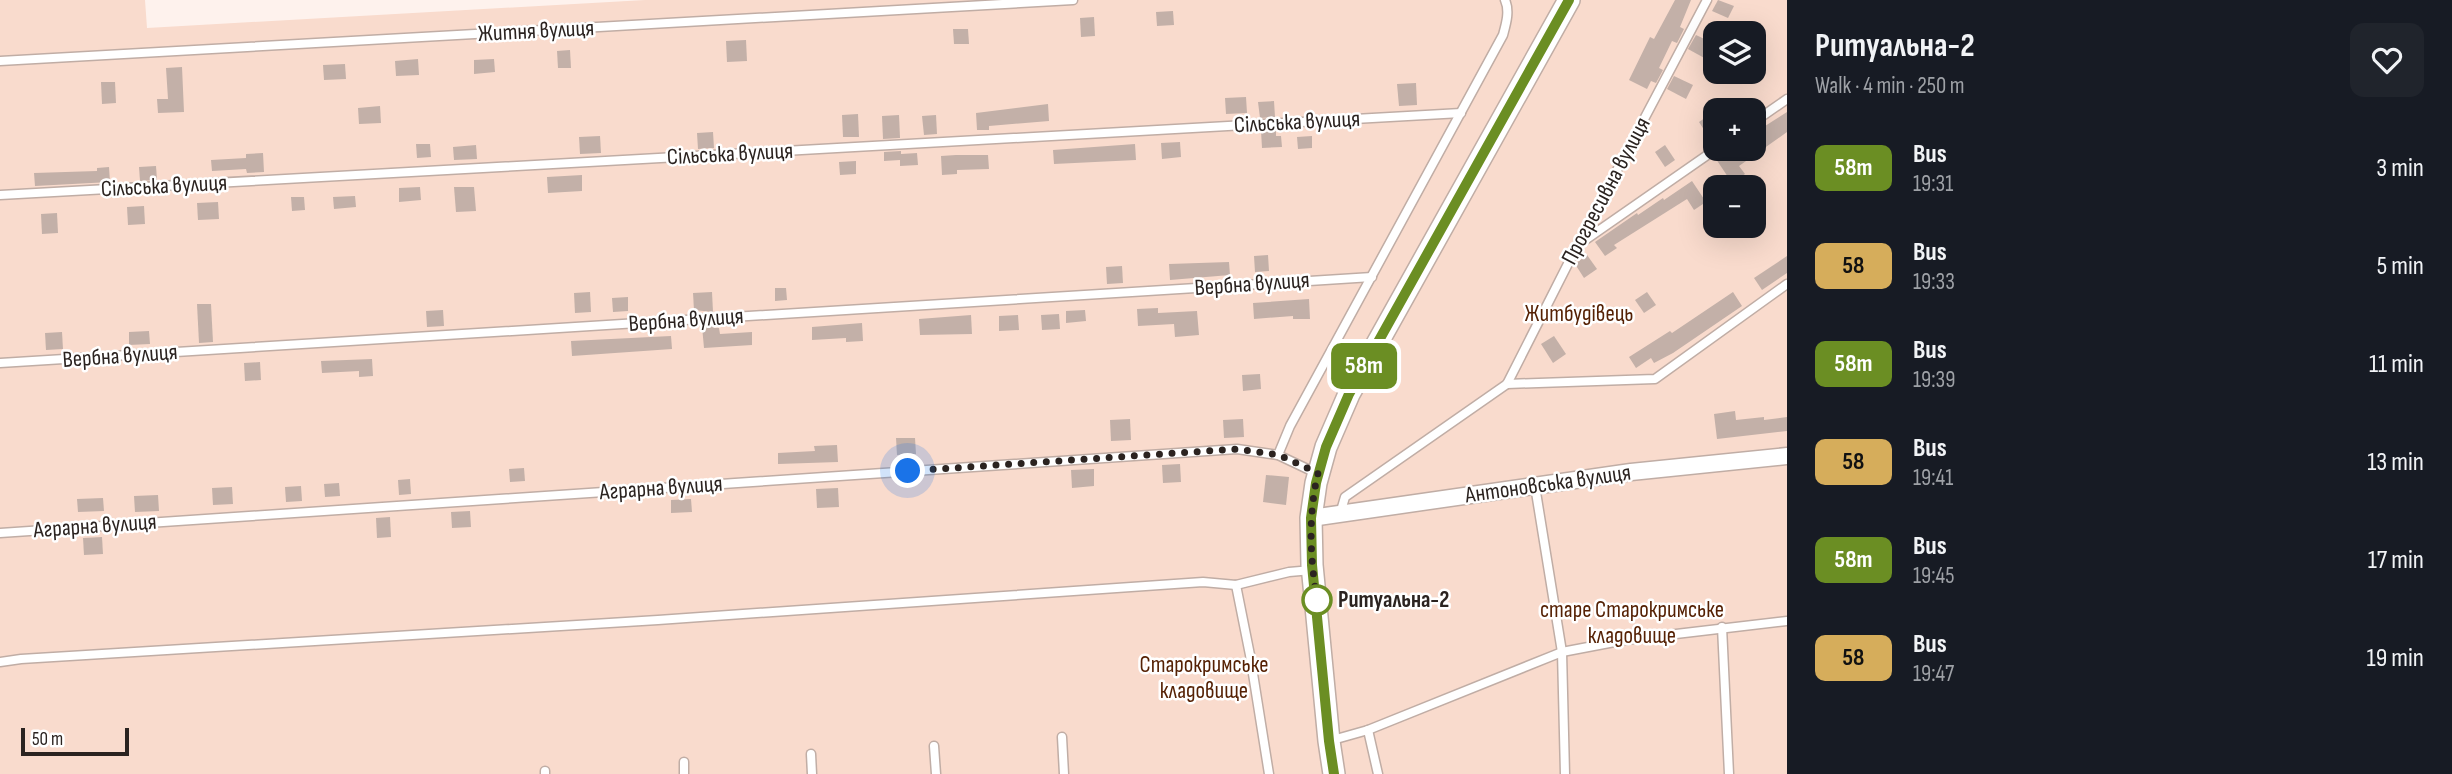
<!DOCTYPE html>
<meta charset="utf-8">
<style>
body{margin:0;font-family:"Sofia Sans Condensed",sans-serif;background:#20242c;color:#f1f3f6;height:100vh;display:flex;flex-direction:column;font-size:26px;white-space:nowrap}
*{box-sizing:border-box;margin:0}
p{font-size:23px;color:#9ea1a6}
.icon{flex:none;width:38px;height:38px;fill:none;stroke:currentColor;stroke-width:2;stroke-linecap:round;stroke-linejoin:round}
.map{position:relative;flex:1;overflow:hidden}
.sheet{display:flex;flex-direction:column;background:#171b24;width:665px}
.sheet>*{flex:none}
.badge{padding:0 14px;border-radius:10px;font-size:24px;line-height:46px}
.buttons{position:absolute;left:1703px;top:21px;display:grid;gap:14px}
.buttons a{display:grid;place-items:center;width:63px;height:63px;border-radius:14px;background:#171b24;box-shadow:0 7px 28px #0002;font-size:35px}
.scale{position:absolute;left:21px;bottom:18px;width:108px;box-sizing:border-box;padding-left:7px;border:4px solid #2b2320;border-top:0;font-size:19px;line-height:24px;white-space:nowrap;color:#2b2320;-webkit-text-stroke:5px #fff;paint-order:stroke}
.you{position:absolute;width:35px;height:35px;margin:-18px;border:5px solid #fff;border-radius:50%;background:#1a73e8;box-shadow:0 0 0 10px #1a73e833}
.map>.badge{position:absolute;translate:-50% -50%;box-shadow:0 0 0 4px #fff}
.round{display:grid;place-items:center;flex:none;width:74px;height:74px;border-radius:14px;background:#20242c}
.headline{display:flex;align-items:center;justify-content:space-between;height:119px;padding:0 28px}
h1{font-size:33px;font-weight:700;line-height:52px}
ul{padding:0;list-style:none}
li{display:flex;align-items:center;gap:21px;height:98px;padding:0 28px}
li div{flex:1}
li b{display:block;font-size:26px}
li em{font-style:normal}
li .badge{min-width:77px;font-weight:700;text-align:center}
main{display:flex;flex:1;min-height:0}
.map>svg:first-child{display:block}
.green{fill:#f9dbcd;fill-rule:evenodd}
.building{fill:#c3b0a8}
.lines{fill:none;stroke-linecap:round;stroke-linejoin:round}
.service-casing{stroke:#c0ada5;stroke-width:11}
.minor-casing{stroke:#c0ada5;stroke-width:19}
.tertiary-casing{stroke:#c0ada5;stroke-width:24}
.service{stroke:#fff;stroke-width:8}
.minor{stroke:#fff;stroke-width:16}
.tertiary{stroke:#fff;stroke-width:21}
.line-casing{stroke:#fff;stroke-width:16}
.line{stroke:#6b8e23;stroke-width:10}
.walk{stroke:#2b2320;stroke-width:7;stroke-dasharray:0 12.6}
.stop-dot{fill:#fff;stroke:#6b8e23;stroke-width:3.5}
.labels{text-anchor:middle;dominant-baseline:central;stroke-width:5;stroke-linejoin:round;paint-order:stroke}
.street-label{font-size:23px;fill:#2b2320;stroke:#fff}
.park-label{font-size:23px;fill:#552104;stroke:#fff}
.stop-label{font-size:23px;font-weight:bold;fill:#2b2320;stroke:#fff;text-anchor:start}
</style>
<main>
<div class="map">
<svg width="1787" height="774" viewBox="0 0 1787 774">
<rect width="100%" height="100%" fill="#fef2ed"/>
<path class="green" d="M0,0h145l2,28 498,-28h1142v774h-1787zM1715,33h39v39h-39zM1715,110h39v39h-39zM1715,187h39v39h-39z"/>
<g class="building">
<path d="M1675,0h16l-11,27 4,2 -7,14 -5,-2 -13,27 4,2 -7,13 -5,-2 -4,8 -18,-9 21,-43 4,2z"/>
<path d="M1718,0l16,6 -6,12 -16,-7z"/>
<path d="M1173,11l1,14 -17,1 -1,-14z"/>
<path d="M1094,17l1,19 -14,1 -1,-19z"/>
<path d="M953,29h15l1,15h-15z"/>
<path d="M1696,35l19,9 -7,16 -20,-11z"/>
<path d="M746,40l1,21 -20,1 -1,-21z"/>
<path d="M570,50l1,18h-13l-1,-17z"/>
<path d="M418,59l1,16 -23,1 -1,-15z"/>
<path d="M494,59l1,13 -21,2v-14z"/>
<path d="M345,64l1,15 -22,1 -1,-15z"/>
<path d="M182,67l2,45 -26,1 -1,-14h11l-2,-31z"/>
<path d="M1674,76l19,9 -7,14 -19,-10z"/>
<path d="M101,82h14l1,21 -14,1z"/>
<path d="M1416,83l1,22 -18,1 -2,-22z"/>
<path d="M1246,97l1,16 -21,1 -1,-16z"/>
<path d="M1274,101l1,16 -15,1 -2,-16z"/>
<path d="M1048,104l1,17 -60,5v4h-12l-1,-17z"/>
<path d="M380,106l1,17 -22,1 -1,-16z"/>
<path d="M1715,111v20l-7,5 -9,-14z"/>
<path d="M1787,112v20l-48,34 6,8 -13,9 -16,-24 15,-10h23v-16z"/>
<path d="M858,114l1,23h-16l-1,-22z"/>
<path d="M899,115l1,23 -17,1 -1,-23z"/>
<path d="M936,115l1,19 -13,1 -2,-19z"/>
<path d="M1276,130v6h5l1,11 -20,1 -1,-17z"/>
<path d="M713,132l1,16 -16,1 -1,-16z"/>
<path d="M600,136l1,17 -21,1 -1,-17z"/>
<path d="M1312,136v12l-14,1 -1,-12z"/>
<path d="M1180,142l1,15 -19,2 -1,-16z"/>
<path d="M416,144h14l1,13 -14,1z"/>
<path d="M1135,144l1,16 -82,4 -1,-14z"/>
<path d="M476,145l1,14 -23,1 -1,-13z"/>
<path d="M1665,145l10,15 -10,7 -10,-15z"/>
<path d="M901,151v3l16,-1 1,12 -18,1v-6l-16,1v-9z"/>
<path d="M263,153l1,19 -17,1 -1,-4 -34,2 -1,-11 35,-2v-4z"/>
<path d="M956,155h32l1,14 -32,1v4l-15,1 -1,-19z"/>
<path d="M856,161v13l-16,1 -1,-13z"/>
<path d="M156,166l1,14 -17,1 -1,-14z"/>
<path d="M109,167l1,15 -75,4 -1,-13 63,-2v-3z"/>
<path d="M582,175v16l-34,2 -1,-16z"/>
<path d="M1692,181l14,21 -12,8 -7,-11 -73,46 3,3 -12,8 -10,-14 42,-29 1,2 25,-17 1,2z"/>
<path d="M420,187l1,13 -22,2v-14z"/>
<path d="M454,187h20l2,24 -20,1z"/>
<path d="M355,196l1,11 -22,2 -1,-12z"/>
<path d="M291,197h13l1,13 -13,1z"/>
<path d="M218,202l1,17 -21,1 -1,-17z"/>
<path d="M144,206l1,18 -17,1 -1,-18z"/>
<path d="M57,213l1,20 -16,1 -1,-20z"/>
<path d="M1268,255l1,16 -14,1 -1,-16z"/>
<path d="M1587,255l10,14 -13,9 -9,-14z"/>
<path d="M1787,256v17l-25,17 -8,-12z"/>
<path d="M1229,262l1,13 -60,5 -1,-16z"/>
<path d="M1122,266l1,17 -16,1 -1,-17z"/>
<path d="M775,288h11l1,12 -12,1z"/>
<path d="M590,292l1,20 -16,1 -1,-20z"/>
<path d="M712,292l1,20 -19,-2 -1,-17z"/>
<path d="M1647,292l9,13 -12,8 -9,-13z"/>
<path d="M1733,292l9,14 -69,47 -19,10 -3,-5 -15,10 -7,-11 41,-26 2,2z"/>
<path d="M628,297v14l-15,1 -1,-14z"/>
<path d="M1309,299l1,20h-17v-3l-39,3 -1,-16z"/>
<path d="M197,304h14l2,38 -14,1z"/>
<path d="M1158,308v5l39,-2 2,24 -24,2 -1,-13 -36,2 -1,-17z"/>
<path d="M443,310l1,16 -17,1 -1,-16z"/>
<path d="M1085,310l1,11 -20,2v-12z"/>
<path d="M1059,314l1,15 -18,1 -1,-15z"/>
<path d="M971,315l1,19 -52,1 -1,-16z"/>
<path d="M1018,315l1,15 -20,1v-15z"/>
<path d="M862,323l1,18 -17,1v-4l-34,2v-13z"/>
<path d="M713,325l1,3h5l1,6 32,-2v13l-48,3 -2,-22z"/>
<path d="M149,331l1,13 -21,1v-13z"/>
<path d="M62,332l1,17 -17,1 -1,-17z"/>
<path d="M671,336l1,13 -100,7 -1,-15z"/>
<path d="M1554,336l12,18 -13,9 -12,-19z"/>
<path d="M372,359l1,17 -14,1v-6l-37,2 -1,-12z"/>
<path d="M260,362l1,18 -16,1 -1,-18z"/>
<path d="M1260,374l1,15 -18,2 -1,-16z"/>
<path d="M1735,411l1,9 28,-3v3l23,-3v14l-70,8 -3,-25z"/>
<path d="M1130,419l1,21 -20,1 -1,-21z"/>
<path d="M1243,419l1,18 -20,1 -1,-18z"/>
<path d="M896,438h19l1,16 -19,1z"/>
<path d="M837,445l1,17 -60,2v-11l37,-2 -1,-5z"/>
<path d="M1180,464l1,18 -18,1 -1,-18z"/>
<path d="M524,468l1,13 -15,1 -1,-13z"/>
<path d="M1094,469v17l-22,2 -1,-18z"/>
<path d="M1266,475l23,2 -3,28 -23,-3z"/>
<path d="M410,479l1,15 -12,1 -1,-15z"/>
<path d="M339,483l1,13 -15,1 -1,-13z"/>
<path d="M301,486l1,15 -16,1 -1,-15z"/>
<path d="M232,487l1,17 -20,1 -1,-17z"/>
<path d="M838,488l1,19 -22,1 -1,-19z"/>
<path d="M158,495l1,16 -24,1 -1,-16z"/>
<path d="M103,498l1,13 -26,1 -1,-13z"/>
<path d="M691,499l1,13 -21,1v-13z"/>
<path d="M470,511l1,16 -19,1 -1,-16z"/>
<path d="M390,517l1,20 -14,1 -1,-20z"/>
<path d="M102,537l1,17 -19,1 -1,-17z"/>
</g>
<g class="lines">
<g class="service-casing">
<g id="service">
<path d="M0,61l1073,-61"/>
<path d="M1754,122l33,-23"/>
<path d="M0,195l1461,-82"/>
<path d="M1578,245l138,-96"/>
<path d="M0,363l1372,-86"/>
<path d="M1507,384l148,-5 132,-95"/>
<path d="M1278,455l12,-29 213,-391c3,-11 7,-24 2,-35"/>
<path d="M1535,486l27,166 3,122"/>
<path d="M1340,514l5,-17 162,-113 70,-138 130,-246"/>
<path d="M0,533l1237,-84 41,6 38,18"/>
<path d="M1236,585l14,70 19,119"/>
<path d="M1722,627l7,147"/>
<path d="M0,662l21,-3 637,-39 545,-38 33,3 53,-13 23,-2"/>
<path d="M1368,730l10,44"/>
<path d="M1062,737l2,37"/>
<path d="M1329,741l39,-11 194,-78 63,-12 162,-19"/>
<path d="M934,746l2,28"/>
<path d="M811,754l1,20"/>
<path d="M684,762v12"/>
<path d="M545,771v3"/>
</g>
</g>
<g class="minor-casing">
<path id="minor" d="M1311,518l320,-46 156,-16"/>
</g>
<g class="tertiary-casing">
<path id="tertiary" d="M1334,774l-5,-33 -17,-176 -1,-47 5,-35 10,-36 23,-53 220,-394"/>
</g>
<use href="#service" class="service"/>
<use href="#minor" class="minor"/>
<use href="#tertiary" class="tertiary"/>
</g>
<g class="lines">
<g class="line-casing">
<path id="line" d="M1334,774l-5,-33 -17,-176 -1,-47 5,-35 10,-36 23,-53 220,-394"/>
</g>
<use href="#line" class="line"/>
<path class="walk" d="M908,471l329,-22 42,6 39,18c-10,43 -8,84 -1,127"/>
</g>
<circle class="stop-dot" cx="1317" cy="600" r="14"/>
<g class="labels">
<g class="street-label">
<text transform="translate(536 31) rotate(-3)">Житня вулиця</text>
<text transform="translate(1297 122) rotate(-3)">Сільська вулиця</text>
<text transform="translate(730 154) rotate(-3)">Сільська вулиця</text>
<text transform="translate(164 186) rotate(-3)">Сільська вулиця</text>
<text transform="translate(1606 191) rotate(-62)">Прогресивна вулиця</text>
<text transform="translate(1252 284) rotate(-4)">Вербна вулиця</text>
<text transform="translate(686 320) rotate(-4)">Вербна вулиця</text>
<text transform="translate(120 356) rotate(-4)">Вербна вулиця</text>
<text transform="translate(1548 484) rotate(-8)">Антоновська вулиця</text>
<text transform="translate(661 488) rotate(-4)">Аграрна вулиця</text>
<text transform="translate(95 526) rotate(-4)">Аграрна вулиця</text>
</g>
<g class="park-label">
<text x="1579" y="314">Житбудівець</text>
<text x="1632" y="610">старе Старокримське<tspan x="1632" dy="26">кладовище</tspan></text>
<text x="1204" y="665">Старокримське<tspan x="1204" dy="26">кладовище</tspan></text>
</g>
<g class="stop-label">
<text x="1338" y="600">Ритуальна-2</text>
</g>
</g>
</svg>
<div class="buttons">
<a><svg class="icon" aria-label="layers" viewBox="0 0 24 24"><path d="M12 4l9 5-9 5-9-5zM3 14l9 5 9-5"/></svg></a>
<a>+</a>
<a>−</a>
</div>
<div class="scale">50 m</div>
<div class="you" style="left:908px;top:471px"></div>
<b class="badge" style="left:1364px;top:366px;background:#6b8e23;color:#fff">58т</b>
</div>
<section class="sheet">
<div class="headline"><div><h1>Ритуальна-2</h1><p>Walk · 4 min · 250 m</p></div><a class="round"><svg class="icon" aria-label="heart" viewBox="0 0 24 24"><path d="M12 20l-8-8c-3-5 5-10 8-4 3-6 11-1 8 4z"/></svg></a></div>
<ul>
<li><span class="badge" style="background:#6b8e23;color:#fff">58т</span><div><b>Bus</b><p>19:31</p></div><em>3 min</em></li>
<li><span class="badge" style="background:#d6ad5b;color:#111">58</span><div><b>Bus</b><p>19:33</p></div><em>5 min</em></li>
<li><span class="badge" style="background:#6b8e23;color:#fff">58т</span><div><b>Bus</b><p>19:39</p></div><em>11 min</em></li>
<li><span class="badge" style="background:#d6ad5b;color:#111">58</span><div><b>Bus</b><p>19:41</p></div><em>13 min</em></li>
<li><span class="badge" style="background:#6b8e23;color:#fff">58т</span><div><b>Bus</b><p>19:45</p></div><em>17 min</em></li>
<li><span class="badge" style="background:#d6ad5b;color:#111">58</span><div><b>Bus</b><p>19:47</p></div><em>19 min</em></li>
</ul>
</section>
</main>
